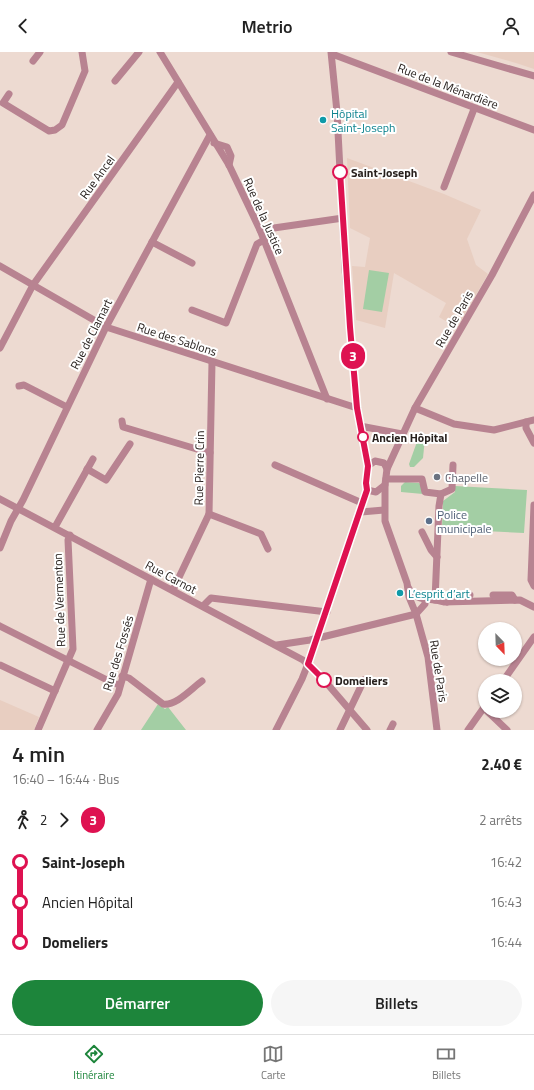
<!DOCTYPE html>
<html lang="fr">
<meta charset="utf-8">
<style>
body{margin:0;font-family:"Titillium Web",sans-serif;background:#f6f6f6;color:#222;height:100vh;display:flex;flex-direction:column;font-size:15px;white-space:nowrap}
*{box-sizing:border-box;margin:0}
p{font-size:13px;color:#767676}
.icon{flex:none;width:22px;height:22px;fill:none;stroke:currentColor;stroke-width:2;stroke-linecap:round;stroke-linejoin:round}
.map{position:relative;height:678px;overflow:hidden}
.panel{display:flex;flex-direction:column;background:#fff;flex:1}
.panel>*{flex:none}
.badge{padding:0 8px;border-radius:13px;font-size:14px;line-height:26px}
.needle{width:26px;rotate:157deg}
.controls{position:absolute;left:478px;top:570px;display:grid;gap:8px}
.controls a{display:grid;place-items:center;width:44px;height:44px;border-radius:50%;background:#fff;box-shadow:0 1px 3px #0004;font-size:20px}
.map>.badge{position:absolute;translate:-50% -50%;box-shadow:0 0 0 2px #fff}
.legs{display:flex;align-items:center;gap:6px;height:44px;padding:0 12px;font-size:13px}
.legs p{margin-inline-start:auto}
.summary{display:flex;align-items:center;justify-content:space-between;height:68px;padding:0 12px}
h1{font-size:22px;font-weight:600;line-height:30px}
.cta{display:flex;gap:8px;margin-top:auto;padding:8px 12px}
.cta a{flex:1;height:46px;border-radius:24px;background:#1d853b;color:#fff;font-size:16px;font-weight:600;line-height:46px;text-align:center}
.cta a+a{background:#f6f6f6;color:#222}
ul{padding:0 12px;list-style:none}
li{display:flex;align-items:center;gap:14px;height:40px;font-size:15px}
li i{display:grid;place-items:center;width:6px;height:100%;margin:0 5px;background:currentColor}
li i::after{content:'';width:10px;height:10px;margin:-5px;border:3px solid;border-radius:50%;background:#fff}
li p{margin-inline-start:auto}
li:first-child i{background:linear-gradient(#0000 50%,currentColor 0)}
li:last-child i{background:linear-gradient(currentColor 50%,#0000 0)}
header{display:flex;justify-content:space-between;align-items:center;height:52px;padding:0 12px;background:#fff;font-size:18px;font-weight:600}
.tabs{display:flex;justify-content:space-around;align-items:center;height:56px;border-top:1px solid #e0e0e0;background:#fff;font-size:11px;color:#767676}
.tabs a{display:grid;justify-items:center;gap:2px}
.tabs .selected{color:#1d853b}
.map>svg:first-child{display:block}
.built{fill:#e8cec1}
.green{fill:#a3cea4}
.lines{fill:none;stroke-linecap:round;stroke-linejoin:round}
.minor{stroke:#b88391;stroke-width:7}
.line-1-casing{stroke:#fff;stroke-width:9}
.line-1{stroke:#de1251;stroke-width:6}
.culture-dot{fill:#0f9aa8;stroke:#fff;stroke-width:1.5}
.stop-1-dot{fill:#fff;stroke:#de1251;stroke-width:2}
.worship-dot{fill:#6b7280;stroke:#fff;stroke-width:1.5}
.service-dot{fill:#5c6f8a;stroke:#fff;stroke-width:1.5}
.labels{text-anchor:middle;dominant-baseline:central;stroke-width:4;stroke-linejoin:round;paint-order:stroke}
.street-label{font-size:12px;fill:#27201d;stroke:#fff}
.culture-label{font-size:12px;fill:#0d838f;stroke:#fff;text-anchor:start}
.stop-label{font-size:12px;font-weight:bold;fill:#27201d;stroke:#fff;text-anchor:start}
.worship-label{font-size:12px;fill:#5b616d;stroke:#fff;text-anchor:start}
.service-label{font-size:12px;fill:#4e5e75;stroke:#fff;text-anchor:start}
</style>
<header><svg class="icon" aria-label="back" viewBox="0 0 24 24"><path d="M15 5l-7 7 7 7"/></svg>Metrio<svg class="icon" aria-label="person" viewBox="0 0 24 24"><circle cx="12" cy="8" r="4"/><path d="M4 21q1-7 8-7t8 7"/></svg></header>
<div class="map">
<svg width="534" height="678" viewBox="0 0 534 678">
<rect width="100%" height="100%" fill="#eddad1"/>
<g class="built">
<path d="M477,0h57v17l-18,-6z"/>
<path d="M347,106l97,36 37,16 -14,29 9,26 12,9 -31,54 -18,-11 7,-14 -52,-30 -9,55 -29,-8 -4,-54 13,1 5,-29 -20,-10z"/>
<path d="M0,648l39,17 -5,13h-34z"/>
</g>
<g class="green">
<path d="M369,218l20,3 -7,39 -19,-3z"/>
<path d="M420,386h5l-2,20 -9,9h-4l-1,-3 9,-25z"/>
<path d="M405,430l14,1 3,2 1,9 -22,-2v-6z"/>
<path d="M455,434l72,4 -3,43 -82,-4 1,-28 12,-9z"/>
<path d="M158,652l7,5 3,-2 18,23h-45z"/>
</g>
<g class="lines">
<g class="minor">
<path d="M160,0l69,113 31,65 67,169"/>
<path d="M331,0l6,60 8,157 12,139 11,58"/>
<path d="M451,0l83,24"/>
<path d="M332,2l202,76"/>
<path d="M33,9l7,-9"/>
<path d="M115,29l24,-29"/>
<path d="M9,42l-6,9 46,28 6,-1 7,-5 23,-54 -3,-19"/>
<path d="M214,91l13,4 4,9 -2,9"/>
<path d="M444,135l30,-78"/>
<path d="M260,178l83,-12"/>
<path d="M152,190l40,21"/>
<path d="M0,214l106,61 251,81"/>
<path d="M192,258l34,13 31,-79 7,-4"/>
<path d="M0,296l33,-63 145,-203"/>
<path d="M19,334l5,-1 43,22"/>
<path d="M415,356l39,16 40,6 40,-10"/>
<path d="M122,369l1,6 87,26"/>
<path d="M526,370v6l8,15"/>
<path d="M360,374l42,8"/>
<path d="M375,409l9,2 3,6 -2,16 -9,7 -9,-2 -1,-7 2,-17z"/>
<path d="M275,413l87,38"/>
<path d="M87,417l19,11 24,-36"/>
<path d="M387,417l28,-61 77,-133 42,-80"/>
<path d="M386,427h36l3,13 16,2"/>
<path d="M385,433v36l22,62 2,14 7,17 12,43 9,73"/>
<path d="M0,447l303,161 21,20 43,50"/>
<path d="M534,453l-3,75 3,6"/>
<path d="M361,460l23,-2"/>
<path d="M209,462l52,20 7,15"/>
<path d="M55,475l38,-68"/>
<path d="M422,480l9,18 6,7"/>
<path d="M0,496l11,-27 12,-21 83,-173 104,-192"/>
<path d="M408,535c8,16 22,10 36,15l76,-2 14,7"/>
<path d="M173,538l36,-76 3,-152"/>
<path d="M493,543h19l3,5"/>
<path d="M435,548l4,-94 2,-12 11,-5 1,-24"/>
<path d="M447,550l5,-7h18"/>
<path d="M203,554l8,-8 116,14"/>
<path d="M416,562l9,-10v-4"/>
<path d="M0,574l113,57 7,2"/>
<path d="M277,593l33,-5 106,-26"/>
<path d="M0,613l55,26"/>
<path d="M122,624l7,2 34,26c13,2 28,-15 39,-23"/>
<path d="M503,629l31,-44"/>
<path d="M487,659l20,19"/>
<path d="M38,678l35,-81 -5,-109 2,-5"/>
<path d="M97,678l21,-36 33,-115"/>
<path d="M276,678l26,-51 11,-28 54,-161"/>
<path d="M340,678l24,-50"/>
<path d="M390,678l3,-6"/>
<path d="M468,678l17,-24"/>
</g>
</g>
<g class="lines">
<g class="line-1-casing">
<path id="line-1" d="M324,628l-16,-16 59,-174 -1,-7 2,-17 -11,-58 -7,-81 -10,-155"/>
</g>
<use href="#line-1" class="line-1"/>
</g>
<g class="culture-dot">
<circle cx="323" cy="68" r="4"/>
<circle cx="400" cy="541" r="4"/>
</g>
<g class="stop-1-dot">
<circle cx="340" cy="120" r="7"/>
<circle cx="363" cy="385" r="5"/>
<circle cx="324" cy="628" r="7"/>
</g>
<circle class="worship-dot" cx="437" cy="425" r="4"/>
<circle class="service-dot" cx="429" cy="469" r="4"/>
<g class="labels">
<g class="street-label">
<text transform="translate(448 34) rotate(21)">Rue de la Ménardière</text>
<text transform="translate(97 125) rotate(-54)">Rue Ancel</text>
<text transform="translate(264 164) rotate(66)">Rue de la Justice</text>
<text transform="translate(454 267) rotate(-60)">Rue de Paris</text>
<text transform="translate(91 282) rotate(-63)">Rue de Clamart</text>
<text transform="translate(177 287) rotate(18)">Rue des Sablons</text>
<text transform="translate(199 416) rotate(-89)">Rue Pierre Crin</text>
<text transform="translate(171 525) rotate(28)">Rue Carnot</text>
<text transform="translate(59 548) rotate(-92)">Rue de Vermenton</text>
<text transform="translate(118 601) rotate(-73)">Rue des Fossés</text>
<text transform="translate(439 619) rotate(81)">Rue de Paris</text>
</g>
<g class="culture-label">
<text x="331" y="61">Hôpital<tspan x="331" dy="14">Saint-Joseph</tspan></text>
<text x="408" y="541">L’esprit d’art</text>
</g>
<g class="stop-label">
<text x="351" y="120">Saint-Joseph</text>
<text x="372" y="385">Ancien Hôpital</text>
<text x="335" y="628">Domeliers</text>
</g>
<g class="worship-label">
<text x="445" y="425">Chapelle</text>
</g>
<g class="service-label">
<text x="437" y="462">Police<tspan x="437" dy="14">municipale</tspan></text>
</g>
</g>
</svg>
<div class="controls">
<a><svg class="needle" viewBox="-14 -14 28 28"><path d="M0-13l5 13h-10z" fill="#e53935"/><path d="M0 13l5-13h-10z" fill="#767676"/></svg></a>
<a><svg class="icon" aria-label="layers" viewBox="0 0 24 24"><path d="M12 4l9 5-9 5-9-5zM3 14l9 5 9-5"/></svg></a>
</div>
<b class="badge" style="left:353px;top:304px;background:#de1251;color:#fff">3</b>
</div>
<section class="panel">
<div class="summary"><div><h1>4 min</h1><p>16:40 – 16:44 · Bus</p></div><b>2.40 €</b></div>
<div class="legs"><svg class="icon" aria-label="walk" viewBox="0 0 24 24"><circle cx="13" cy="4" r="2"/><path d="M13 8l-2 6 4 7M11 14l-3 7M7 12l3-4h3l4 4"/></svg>2<svg class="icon" aria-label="forward" viewBox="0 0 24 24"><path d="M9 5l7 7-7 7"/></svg><b class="badge" style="background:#de1251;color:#fff">3</b><p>2 arrêts</p></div>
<ul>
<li><i style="color:#de1251"></i><b>Saint-Joseph</b><p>16:42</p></li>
<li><i style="color:#de1251"></i><span>Ancien Hôpital</span><p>16:43</p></li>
<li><i style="color:#de1251"></i><b>Domeliers</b><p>16:44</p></li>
</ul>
<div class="cta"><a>Démarrer</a><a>Billets</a></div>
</section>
<nav class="tabs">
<a class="selected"><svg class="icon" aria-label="directions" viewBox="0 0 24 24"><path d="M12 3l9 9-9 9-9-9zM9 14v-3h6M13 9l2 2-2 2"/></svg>Itinéraire</a>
<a><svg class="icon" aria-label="map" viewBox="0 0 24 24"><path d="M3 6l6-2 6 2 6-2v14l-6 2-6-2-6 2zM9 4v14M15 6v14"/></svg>Carte</a>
<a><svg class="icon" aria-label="tickets" viewBox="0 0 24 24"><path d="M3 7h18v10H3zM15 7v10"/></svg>Billets</a>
</nav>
